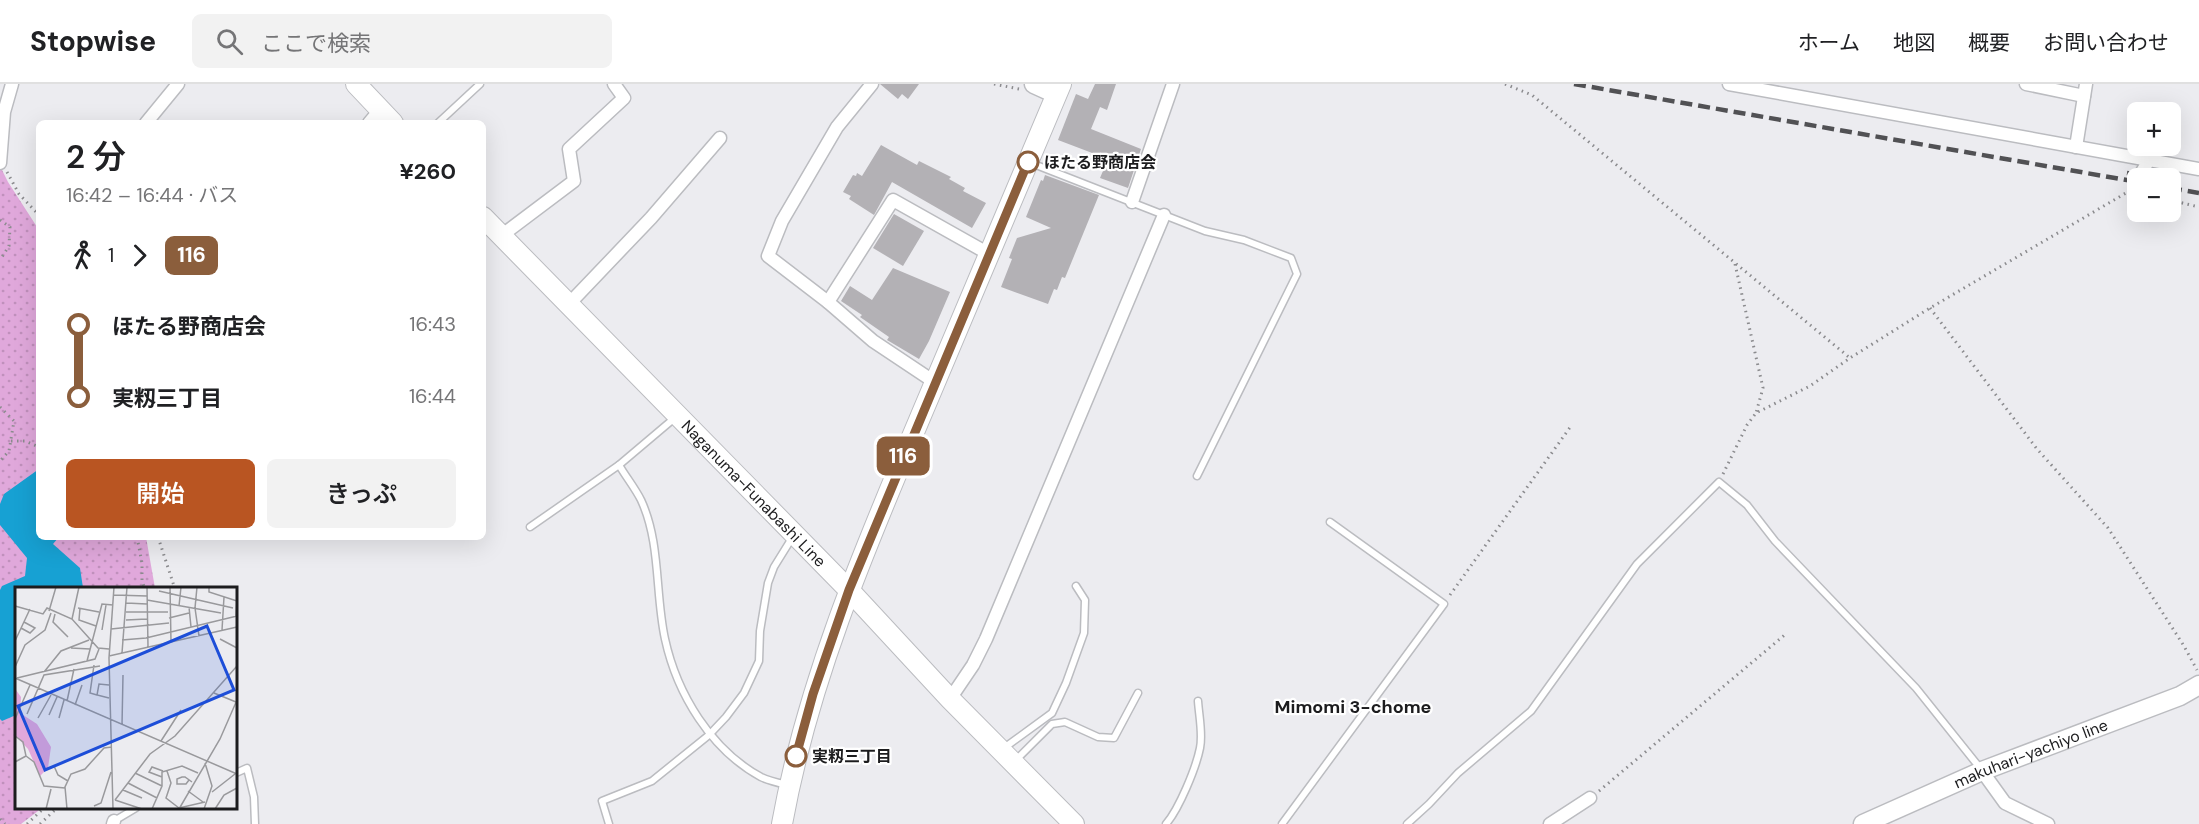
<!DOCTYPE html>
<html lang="ja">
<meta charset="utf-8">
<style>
body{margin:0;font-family:"DM Sans","Noto Sans JP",sans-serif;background:#f2f2f2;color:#202124;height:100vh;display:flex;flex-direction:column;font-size:22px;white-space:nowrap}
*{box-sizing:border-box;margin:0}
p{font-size:20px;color:#757577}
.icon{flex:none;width:33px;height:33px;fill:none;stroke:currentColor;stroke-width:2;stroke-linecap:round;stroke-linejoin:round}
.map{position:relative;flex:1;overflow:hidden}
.side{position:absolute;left:36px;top:36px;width:450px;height:420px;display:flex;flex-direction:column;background:#fff;border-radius:9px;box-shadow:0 6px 24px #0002}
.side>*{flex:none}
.badge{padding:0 12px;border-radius:9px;font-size:21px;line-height:39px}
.controls{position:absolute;left:2127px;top:18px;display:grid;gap:12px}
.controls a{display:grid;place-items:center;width:54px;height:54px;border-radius:9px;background:#fff;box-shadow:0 6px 24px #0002;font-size:30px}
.map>.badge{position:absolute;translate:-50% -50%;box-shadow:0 0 0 3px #fff}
.legs{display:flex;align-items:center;gap:9px;height:66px;padding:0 30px;font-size:20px}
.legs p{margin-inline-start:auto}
.overview{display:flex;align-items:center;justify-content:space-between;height:102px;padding:0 30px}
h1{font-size:33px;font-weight:600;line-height:45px}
.primary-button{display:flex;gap:12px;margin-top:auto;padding:12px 30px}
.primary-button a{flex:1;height:69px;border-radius:9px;background:#b95522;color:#fff;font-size:24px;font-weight:600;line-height:69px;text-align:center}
.primary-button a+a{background:#f2f2f2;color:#202124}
ul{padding:0 30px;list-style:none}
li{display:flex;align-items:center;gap:21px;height:72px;font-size:22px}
li i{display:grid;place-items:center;width:9px;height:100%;margin:0 8px;background:currentColor}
li i::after{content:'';width:15px;height:15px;margin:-8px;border:4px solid;border-radius:50%;background:#fff}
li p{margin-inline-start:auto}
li:first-child i{background:linear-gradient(#0000 50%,currentColor 0)}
li:last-child i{background:linear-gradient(currentColor 50%,#0000 0)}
header{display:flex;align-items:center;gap:36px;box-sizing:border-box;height:84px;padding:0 30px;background:#fff;border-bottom:2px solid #e0e0e0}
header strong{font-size:28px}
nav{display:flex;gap:33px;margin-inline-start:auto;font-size:21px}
.search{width:420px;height:54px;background:#f2f2f2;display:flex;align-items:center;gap:15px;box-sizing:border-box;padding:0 21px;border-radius:9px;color:#757577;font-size:22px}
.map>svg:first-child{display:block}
.grass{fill:url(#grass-dots)}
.water{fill:#17a1d3}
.building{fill:#b3b1b5}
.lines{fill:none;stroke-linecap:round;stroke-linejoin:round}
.lane-casing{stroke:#bbbcc0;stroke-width:9}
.street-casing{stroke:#bbbcc0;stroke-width:15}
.secondary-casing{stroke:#bbbcc0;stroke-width:21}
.primary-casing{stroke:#bbbcc0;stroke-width:22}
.path{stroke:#8b8b8e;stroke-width:3;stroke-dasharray:1.5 4.5;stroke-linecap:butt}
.lane{stroke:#fff;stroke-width:6}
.street{stroke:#fff;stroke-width:12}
.secondary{stroke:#fff;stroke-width:18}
.primary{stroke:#fff;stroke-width:20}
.rail{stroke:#515154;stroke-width:4.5;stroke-dasharray:12 6;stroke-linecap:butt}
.line-1-casing{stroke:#fff;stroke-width:14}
.line-1{stroke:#8b5e3c;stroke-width:9}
.stop-1-dot{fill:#fff;stroke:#8b5e3c;stroke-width:3}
.labels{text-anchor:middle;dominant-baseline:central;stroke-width:4.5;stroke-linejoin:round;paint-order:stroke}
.stop-label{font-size:16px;font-weight:bold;fill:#1c1c1e;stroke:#fff;text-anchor:start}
.street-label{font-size:16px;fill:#1c1c1e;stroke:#fff}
.neighbourhood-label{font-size:18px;font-weight:bold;fill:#1c1c1e;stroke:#fff}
.inset-road{fill:none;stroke:#99999c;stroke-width:1.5}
.view{fill:#1d4ed8;fill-opacity:0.15;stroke:#1d4ed8;stroke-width:3}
.inset-edge{fill:none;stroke:#1c1c1e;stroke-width:3}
</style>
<header>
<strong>Stopwise</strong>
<div class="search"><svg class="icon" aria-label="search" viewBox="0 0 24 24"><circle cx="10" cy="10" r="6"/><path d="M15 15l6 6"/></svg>ここで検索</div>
<nav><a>ホーム</a><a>地図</a><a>概要</a><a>お問い合わせ</a></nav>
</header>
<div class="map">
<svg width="2199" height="740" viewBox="0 0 2199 740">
<defs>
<pattern id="grass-dots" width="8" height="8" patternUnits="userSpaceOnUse" patternTransform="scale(1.5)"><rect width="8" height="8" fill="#e0a8db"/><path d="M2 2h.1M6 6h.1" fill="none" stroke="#c090bc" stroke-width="1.8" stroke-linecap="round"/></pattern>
</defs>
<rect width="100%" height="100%" fill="#ececf0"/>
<path class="grass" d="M0,82l8,16 31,48v307h107l9,51 -139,1v219h26l-21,16h-21z"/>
<path class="water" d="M39,385v68h20l-6,7 27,24 3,20 -67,1v126l-14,6 -2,-2v-129l2,-4 23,-10 2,-18 -27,-33v-21l4,-10z"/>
<g class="building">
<path d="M880,0h39l-11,15 -6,-5 -4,5z"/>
<path d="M1095,0h21l-9,26 -7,-3 -9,22 50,20 -13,39 -28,-10 8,-19 -50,-19 18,-46 12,5z"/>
<path d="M881,61l36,20 2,-4 32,16 -2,2 16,9 -2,3 23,12 -14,25 -80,-46 -18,33 -25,-16 2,-3 -8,-4 10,-17 3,1 1,-3 5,3z"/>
<path d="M1045,91l54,20 -34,83 -3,-1 -5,13 -3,-1 -6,15 -47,-17 11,-28 -3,-1 8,-20 34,-10 -25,-11 15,-37 2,1z"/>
<path d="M894,130l30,17 -21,35 -30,-18z"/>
<path d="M893,184l57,24 -21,49 -10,18 -32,-19 2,-3 -29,-20 2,-2 -21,-14 9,-15 22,14z"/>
</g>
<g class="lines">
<g class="lane-casing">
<g id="lane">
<path d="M438,39l42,-39"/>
<path d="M1031,79l174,68 39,9 47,18 6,16 -100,202"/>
<path d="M619,381c7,12 16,23 22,35 20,43 14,94 24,139 12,55 46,111 96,138 8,4 18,6 27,8"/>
<path d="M530,443l89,-62 58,-49"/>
<path d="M1004,664l48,-35 14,-30 18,-50 1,-33 -9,-14"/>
<path d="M1016,676l36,-36 13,-2 33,15 16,1 24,-45"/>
<path d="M236,689l11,-5 7,29 1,27"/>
<path d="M114,737l22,-13"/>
<path d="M609,740l-7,-23 50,-20 57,-46 17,-18 18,-24 15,-32 1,-30 8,-48 6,-16 18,-29"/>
<path d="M1166,740c13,-15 30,-56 34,-76 3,-14 -1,-32 -2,-47"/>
<path d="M1282,740l162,-220 -114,-82"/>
<path d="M1407,740l22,-20 29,-31 73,-62 106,-147 82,-82 28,23 28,36 141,147 64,80"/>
</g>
</g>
<g class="street-casing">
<g id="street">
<path d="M1729,0l470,85"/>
<path d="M2026,0l58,12"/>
<path d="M146,39l32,-39"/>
<path d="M369,39l11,-13"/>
<path d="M2076,63l10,-63"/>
<path d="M0,79l4,-51 8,-28"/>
<path d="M2140,91l9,-15"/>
<path d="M1132,118l41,-118"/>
<path d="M501,152l73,-55 -5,-32 55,-51 -10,-14"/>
<path d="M828,218l-60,-46 14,-35 55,-94 35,-43"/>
<path d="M568,221l83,-87 69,-80"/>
<path d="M936,299l-63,-42 -45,-39 65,-102 96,54"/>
<path d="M950,615l23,-34 13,-26 178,-424"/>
<path d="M1982,687l23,32 43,21"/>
<path d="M113,740l1,-3"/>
<path d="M1550,740l40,-26"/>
</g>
</g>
<g class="secondary-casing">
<g id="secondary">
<path d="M1034,0l22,10"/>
<path id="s1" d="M1863,740l119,-53 198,-75 19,-11"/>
</g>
</g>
<g class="primary-casing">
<g id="primary">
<path d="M356,0l37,39"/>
<path id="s2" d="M483,133l366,373 101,109 124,125"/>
<path d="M782,740c28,-155 93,-299 154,-444 42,-98 83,-197 125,-296"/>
</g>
</g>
<g class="path">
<path d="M994,0l25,5"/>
<path d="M1505,0l27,11 318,263"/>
<path d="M7,88l12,22 20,21"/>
<path d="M2170,116l29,7"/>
<path d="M0,136l10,7 -1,19 -9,14"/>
<path d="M1735,180l28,124 -7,25"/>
<path d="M1930,224l107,141 71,79 76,118 13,24"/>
<path d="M0,323l14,14 -5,30 -9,10"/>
<path d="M11,357h14l14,6"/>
<path d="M1723,390l24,-49 9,-12 54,-27 40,-28 80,-50 201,-118 3,-5"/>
<path d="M137,453l5,26v18l3,8"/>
<path d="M158,453l17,52"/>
<path d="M1450,511l121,-169"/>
<path d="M1599,707l188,-158"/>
<path d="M0,735l5,5"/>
<path d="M27,740l17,-16"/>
<path d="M40,740l17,-16"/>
</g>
<use href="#lane" class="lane"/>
<use href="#street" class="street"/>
<use href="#secondary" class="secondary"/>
<use href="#primary" class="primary"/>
<g class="rail">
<path d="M1574,0l564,98"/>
<path d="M2127,89l32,5"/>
<path d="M2170,104l29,5"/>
</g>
</g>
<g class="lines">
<g class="line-1-casing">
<path id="line-1" d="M796,672l17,-62 36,-104 179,-428"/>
</g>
<use href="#line-1" class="line-1"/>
</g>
<g class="stop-1-dot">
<circle cx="1028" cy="78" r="10"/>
<circle cx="796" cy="672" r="10"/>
</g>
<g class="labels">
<g class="stop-label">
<text x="1044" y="78">ほたる野商店会</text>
<text x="812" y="672">実籾三丁目</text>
</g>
<g class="street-label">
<text stroke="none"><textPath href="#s2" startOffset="387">Naganuma-Funabashi Line</textPath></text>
<text stroke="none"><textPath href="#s1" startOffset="182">makuhari-yachiyo line</textPath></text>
</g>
<g class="neighbourhood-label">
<text x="1353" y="623">Mimomi 3-chome</text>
</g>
</g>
<g transform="translate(15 503)">
<rect width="222" height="222" fill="#ececf0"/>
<path d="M1,103l5,7 -1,16 17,11 14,23 -3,21 -8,8 -12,-27 -13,-14z" fill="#e0a8db"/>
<path class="inset-road" d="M132,0l1,60M155,0l1,55M182,0l-2,21 4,28M194,0v5l28,9M144,4l74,17M99,8l33,1M132,13l74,13M111,16l21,1M0,19l28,8 4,-6 25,11 26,29 11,1M164,19l2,-19M174,20l2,20M63,21l21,4M65,21l-1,12 17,6M34,24l7,-24M111,25h42M40,27l-2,8 15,15M221,30l1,-22M154,31l20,-5M57,32l7,-32M111,33l21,-1M6,41l9,5 5,-5 -11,-6M96,42l58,-6M87,43l4,-25M207,43l2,-33M205,52l17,9M107,53l24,-2 91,-22M0,54l15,-32M56,61l19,1M107,66l5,-66M94,69l128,-29M72,74l15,-57 11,1M79,78l-4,28 7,2M0,80l10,-22 20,-15 6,-17M29,85l17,-21 28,-11M0,91l222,96M2,91l78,-19 4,-10M94,98l-10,-1 -2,11 12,3M199,106l22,9M52,114l7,-32M60,118l7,-20M12,127l17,-39 56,-9M34,128l8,-18M23,131l13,-23M44,131l5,-18M0,132l15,-34M107,138l1,-50M0,149l8,6 3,14 -11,6M146,154l20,-31M11,169l8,6 10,24 21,2M39,179l4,9 10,6M152,184l4,12 -5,15 13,10 26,-6M120,186l27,13M147,190l-13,-5 3,-5 11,4M174,193l-3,4h-9v-5l5,-2h3l7,5M113,196l29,15M108,203l19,8M173,204l15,11M197,205l23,-18M100,213l27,9M100,213l35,-46 25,-18 62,-70M79,219l7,-3 10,-31M31,222l5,-20M52,222l-2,-22 6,-13 14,-5 19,-21 8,-1M98,222l-4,-151 5,-71M137,222l10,-23v-14l20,-6 16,7M164,222l41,-70 17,-39M189,222l8,-23 -7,-23M200,222l9,-14 13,-7"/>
<path class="view" d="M192,39l27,64 -189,80 -27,-64z"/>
<rect width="222" height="222" class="inset-edge"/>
</g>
</svg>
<div class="controls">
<a>+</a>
<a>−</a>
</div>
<b class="badge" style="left:903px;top:372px;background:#8b5e3c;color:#fff">116</b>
<section class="side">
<div class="overview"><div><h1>2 分</h1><p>16:42 – 16:44 · バス</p></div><b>¥260</b></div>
<div class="legs"><svg class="icon" aria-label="walk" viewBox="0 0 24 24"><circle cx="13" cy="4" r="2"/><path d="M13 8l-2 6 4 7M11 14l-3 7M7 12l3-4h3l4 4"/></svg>1<svg class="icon" aria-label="forward" viewBox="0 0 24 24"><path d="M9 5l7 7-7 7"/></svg><b class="badge" style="background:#8b5e3c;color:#fff">116</b></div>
<ul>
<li><i style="color:#8b5e3c"></i><b>ほたる野商店会</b><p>16:43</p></li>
<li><i style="color:#8b5e3c"></i><b>実籾三丁目</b><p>16:44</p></li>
</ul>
<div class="primary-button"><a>開始</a><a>きっぷ</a></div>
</section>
</div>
